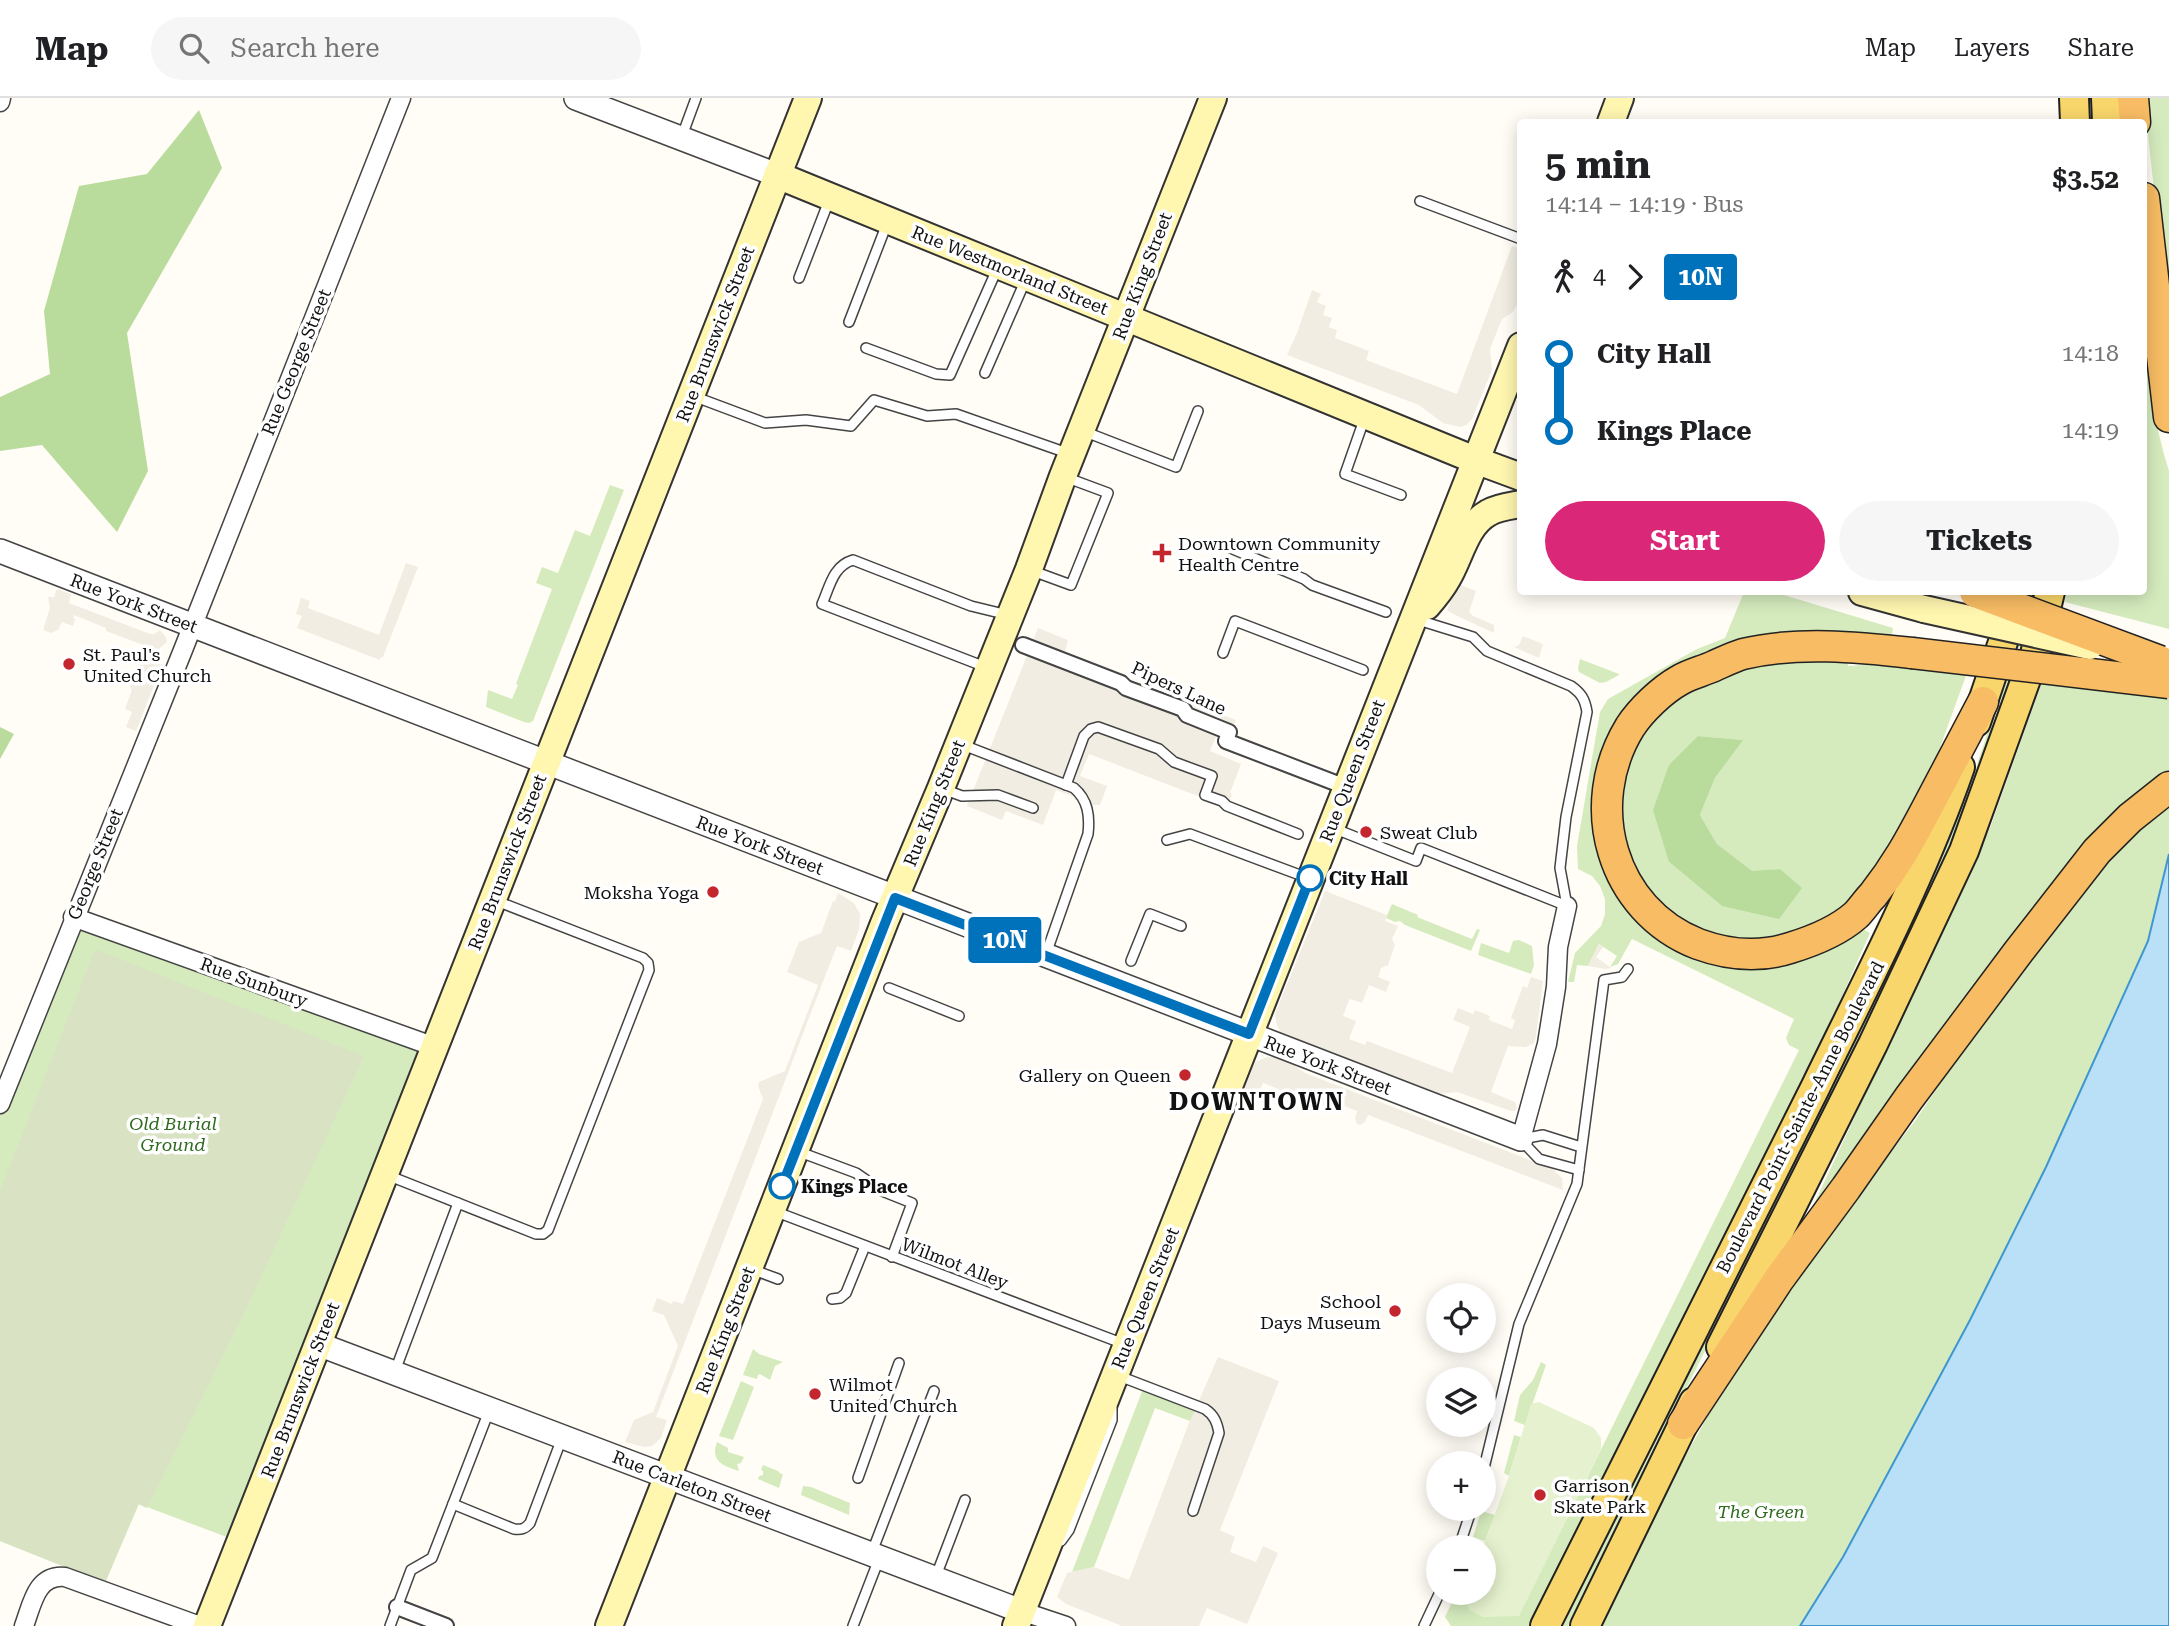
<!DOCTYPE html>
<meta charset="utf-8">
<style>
body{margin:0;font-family:"Roboto Serif",serif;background:#f6f6f6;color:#202124;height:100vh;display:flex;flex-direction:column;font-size:26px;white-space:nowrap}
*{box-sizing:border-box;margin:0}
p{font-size:23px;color:#757577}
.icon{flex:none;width:38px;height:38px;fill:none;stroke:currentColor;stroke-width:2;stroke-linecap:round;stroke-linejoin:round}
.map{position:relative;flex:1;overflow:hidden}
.panel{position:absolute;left:1517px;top:21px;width:630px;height:476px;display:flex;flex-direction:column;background:#fff;border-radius:7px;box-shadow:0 4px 18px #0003}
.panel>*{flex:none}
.badge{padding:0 14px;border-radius:5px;font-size:24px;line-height:46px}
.fabs{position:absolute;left:1426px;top:1185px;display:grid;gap:14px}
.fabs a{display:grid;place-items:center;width:70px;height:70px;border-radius:50%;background:#fff;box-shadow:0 4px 18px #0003;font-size:35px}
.map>.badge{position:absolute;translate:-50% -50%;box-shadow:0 0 0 4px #fff}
.legs{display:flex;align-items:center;gap:10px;height:77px;padding:0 28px;font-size:23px}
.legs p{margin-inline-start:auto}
.head{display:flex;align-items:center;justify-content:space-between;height:119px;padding:0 28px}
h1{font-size:38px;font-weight:700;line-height:52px}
.button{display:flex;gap:14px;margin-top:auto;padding:14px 28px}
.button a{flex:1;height:80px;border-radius:42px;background:#db2777;color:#fff;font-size:28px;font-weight:700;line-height:80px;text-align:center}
.button a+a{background:#f6f6f6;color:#202124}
ul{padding:0 28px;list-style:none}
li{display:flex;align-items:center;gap:24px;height:77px;font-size:26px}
li i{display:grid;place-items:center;width:10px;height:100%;margin:0 9px;background:currentColor}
li i::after{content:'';width:18px;height:18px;margin:-9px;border:5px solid;border-radius:50%;background:#fff}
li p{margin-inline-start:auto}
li:first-child i{background:linear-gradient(#0000 50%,currentColor 0)}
li:last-child i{background:linear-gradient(currentColor 50%,#0000 0)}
header{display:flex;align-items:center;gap:42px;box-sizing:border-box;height:98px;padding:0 35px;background:#fff;border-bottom:2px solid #e0e0e0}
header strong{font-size:33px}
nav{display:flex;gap:38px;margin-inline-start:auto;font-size:24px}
.search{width:490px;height:63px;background:#f6f6f6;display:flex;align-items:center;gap:18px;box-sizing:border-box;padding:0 24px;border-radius:38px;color:#757577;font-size:26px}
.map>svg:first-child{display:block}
.green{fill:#d5ebbd;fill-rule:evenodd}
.forest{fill:#b9dc9c}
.cemetery{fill:#d9e3c4}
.pitch{fill:#e6f2cf}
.plaza{fill:#f1ede2}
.water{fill:#b9e0f7;stroke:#3f96cf;stroke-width:2}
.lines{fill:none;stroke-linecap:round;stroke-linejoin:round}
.service-casing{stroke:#444;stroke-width:12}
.pedestrian-casing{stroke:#444;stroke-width:18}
.minor-casing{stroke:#444;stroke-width:21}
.tertiary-casing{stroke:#444;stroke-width:26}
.secondary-casing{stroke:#333;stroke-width:30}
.primary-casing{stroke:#222;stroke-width:32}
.trunk-casing{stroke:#222;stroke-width:33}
.service{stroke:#fff;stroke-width:9}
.pedestrian{stroke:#fff;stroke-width:14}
.minor{stroke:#fff;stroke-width:18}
.tertiary{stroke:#fff;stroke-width:23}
.secondary{stroke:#fff6b0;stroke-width:26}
.primary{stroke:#f9d66b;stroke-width:28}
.trunk{stroke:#f7bc64;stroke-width:30}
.secondary-bridge-casing{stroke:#333;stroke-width:30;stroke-linecap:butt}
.trunk-bridge-casing{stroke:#222;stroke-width:33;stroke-linecap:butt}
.secondary-bridge{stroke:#fff6b0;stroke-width:26}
.trunk-bridge{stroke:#f7bc64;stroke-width:30}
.line-1-casing{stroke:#fff;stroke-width:16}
.line-1{stroke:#0072bc;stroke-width:10}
.poi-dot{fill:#c4262e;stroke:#fff;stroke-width:2.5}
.stop-1-dot{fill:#fff;stroke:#0072bc;stroke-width:3.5}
.labels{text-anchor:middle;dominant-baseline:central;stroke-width:7;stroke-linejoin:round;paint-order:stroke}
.street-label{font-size:18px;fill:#111;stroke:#fff}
.poi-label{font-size:18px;fill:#111;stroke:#fff;text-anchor:start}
.stop-label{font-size:18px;font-weight:bold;fill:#111;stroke:#fff;text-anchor:start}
.park-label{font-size:18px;font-style:italic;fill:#2f6b1f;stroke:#fff}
.district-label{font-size:24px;font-weight:bold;letter-spacing:2px;fill:#111;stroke:#fff}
</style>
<header>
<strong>Map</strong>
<div class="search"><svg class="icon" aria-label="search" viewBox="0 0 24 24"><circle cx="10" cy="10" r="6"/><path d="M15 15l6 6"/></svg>Search here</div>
<nav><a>Map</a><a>Layers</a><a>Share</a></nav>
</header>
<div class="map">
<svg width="2169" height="1528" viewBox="0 0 2169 1528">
<rect width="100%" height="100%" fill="#fffdf5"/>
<g class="green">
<path d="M2144,0h25v210h-2z"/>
<path d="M2144,222c4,51 9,102 25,151v158l-104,-27 2,-10h77z"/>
<path d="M610,387l14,5 -91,231 -4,2 -5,-1 -38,-15 2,-17 24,9 6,-14 -2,-1 36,-95 -16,-6 6,-16 16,6 17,-43 15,6z"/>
<path d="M1744,494h30l119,36 -2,13 -235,43 -60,125 89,142 173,-25 12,7 -37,84 -301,609h-81l-6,-9 9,-19 5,-6 7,1v8l53,14 280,-565 -10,-5 -3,-7 8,-19 -162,-80 -14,25 -8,3 7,-11 -18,-12 -11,22 -11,-1 -3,17h-6l7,-29 26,-27 4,-12v-15l-5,-13 -8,-10 -14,-7 -1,-23 23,-134 8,-13 89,-50 28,-11z"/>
<path d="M2030,494h6l-38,130 -64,169 -366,735h-6l375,-762 34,-81 35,-106z"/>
<path d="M1580,561l39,15v1l-13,7 -6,1 -21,-11 -1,-3z"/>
<path d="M1847,561l1,7 30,-2 89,9 -48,132 -27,49 -46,53 -62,32h-66l-50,-25 -39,-48 -12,-58 17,-69 44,-44 78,-31zM1698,638l44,4 -27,38 -15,37 17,29 35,28 28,-3 -58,37 -53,-44z"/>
<path d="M2042,584l127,16v156l-21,87 -102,226 -76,153 -127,237 -43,69h-202l78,-153 83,-149 156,-203 99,-147 -208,247 184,-393z"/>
<path d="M1392,806l26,11 -1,2 55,22 5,-10 3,1 -9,21 -66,-26 -5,-4 -5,1 -9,-4z"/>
<path d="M73,819l362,130 -195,495 -101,-38 -34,79 -105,-42v-437z"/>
<path d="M1519,842l13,6 2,19 -3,9 -53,-19 3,-12 28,10 4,-12z"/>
<path d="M753,1251l6,5 24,8 -8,4 -5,14 -10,-6 -2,1 -1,4 -14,-4z"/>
<path d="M1541,1264l5,3 -21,60 -11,-4 6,-26 13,-15z"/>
<path d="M741,1283l13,6 -21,53 -14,-4z"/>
<path d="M1143,1291l57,25 -71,167 61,-160 -35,-13 -61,159 -22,5z"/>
<path d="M1514,1337l7,2 -12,39 -5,-3z"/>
<path d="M717,1344l11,6v4l16,5 -3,6 -4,1 2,7c-16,-5 -29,-10 -22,-29z"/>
<path d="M763,1367l15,6 3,3h2l-4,14 -21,-9 1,-3 4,-1v-4l-2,-1z"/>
<path d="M803,1388l8,1 39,16 -1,12 -48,-20z"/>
<path d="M1481,1413l14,4 -10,26 -12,-4z"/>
</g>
<g class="forest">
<path d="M199,12l23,58 -95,165 21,138 -31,61 -75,-87 -42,6v-54l50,-23 -6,-63 35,-125 68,-12z"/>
<path d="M0,629l14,7 -14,25z"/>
<path d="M1698,638l45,4 -28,38 -15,37 17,29 35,27 28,-2 22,19 -23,31 -57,-13 -53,-44 -16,-52 16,-45z"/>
</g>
<path class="cemetery" d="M95,851l269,107 -118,253 -99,199 -9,-4 -33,79 -105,-42v-350z"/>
<path class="pitch" d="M1539,1304l55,26 7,10v11l-82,167 -36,1 -14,-7 -3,-9v-8l18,-1 -1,-45 26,-71 22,-72z"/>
<g class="plaza">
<path d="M1512,148l9,3v48l-8,15 -11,7 -12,30 2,21 -20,49 -6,6 -6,2 -17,-4 -24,-18 -132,-50 10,-22 15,-43 9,4 -4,8 9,4 -3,9 9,3 -3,9 8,3 -2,8 34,13 -3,9 91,34z"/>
<path d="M406,465l12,4 -35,90h-2l-1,3 -83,-32 5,-12 -6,-2 5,-16 9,3 -2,7 71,27z"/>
<path d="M1458,486l18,7 -7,21 4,4 21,9v8l-41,-19 -6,-4z"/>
<path d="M57,491l14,5 -2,9 81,31h4l6,-4 6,7 1,5 -7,6 -5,14 7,3 -26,66 -10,-4 6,-15 -7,-3 7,-19 -2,-3 16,-41 -40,-15v-3l-32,-13 -1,3 2,1 -2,7 -11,-4 -4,8 -7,3 -8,-3 7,-22 -2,-11h6z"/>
<path d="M1038,530l30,12 -4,15 172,65 -9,26 -4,-9 -6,-3 -7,17 31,13 -11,29 2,1 -3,9 -8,2 -132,-51 -9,22 27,10 -7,19h-21l-4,-8 -19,-7 -13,35 -37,-14 -4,9 -35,-14z"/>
<path d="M1523,538l20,8 -4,14 -25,-11 5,-2z"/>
<path d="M1325,793l62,24 -2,6 13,5 -6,13 3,6 -7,20 -7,3 -3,9 12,5 -4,10 -17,-7 -7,18 -12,-4 -1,1 -6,16 13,5 -7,18 16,6 2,-4 85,32 18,-46 -17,-7 5,-12 15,6 2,-4 15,6 -1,4 23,9 3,-9 -4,-2 12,-32 4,2 4,-11 12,4 -7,55 -2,7 -8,4 -18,-1 -17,46 24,10 2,6 -2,3h-4l-54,-19 -20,2 -156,-61 -4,-7 -2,-12z"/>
<path d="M838,795l16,10 6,11 -1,15 -8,22 -14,-5 -8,20 -173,451 11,3 -6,18 -9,8 -8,1 -19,-5 9,-22 19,-8 25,-66 -14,-31 -12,-4 5,-13 15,6 1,-3 10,3 80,-205 -5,-13 1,-4 26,-11 33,-86 -31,-13 12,-30 22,-9 12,-32 2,1z"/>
<path d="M1599,846l4,3 -7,10 15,11 -6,1 -17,-3z"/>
<path d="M1267,959h11l14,7 13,9 248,96 9,9 1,12 -195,-75 -3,7 -5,3 -3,-1 -2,-6 2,-7 -25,-10 -3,7 -66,-25 -6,13 -14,-4 6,-21 6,-9z"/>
<path d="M1218,1259l61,24 -59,149 15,7 -5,15 26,10 7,-16 15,7 -31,71 -40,-16 -8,18h-77l-56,-22 -9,-7 10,-24 27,-6 35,13 61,-159z"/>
</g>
<path class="water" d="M2169,756v772h-369l43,-69 127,-237 76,-153 102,-226z"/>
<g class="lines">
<g class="service-casing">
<g id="service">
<path d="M682,38l14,-38"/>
<path d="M1420,103l101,38"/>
<path d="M799,180l31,-80"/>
<path d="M849,224l39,-101"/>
<path d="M866,250l70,26 14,1 48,-108"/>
<path d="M985,275l41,-94"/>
<path d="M693,298l72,27 41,-3 45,6 23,-26 53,16 29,-2 114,40"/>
<path d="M1365,319l-20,57 56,21"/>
<path d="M1083,333l93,36 22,-56"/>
<path d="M1228,449l76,32 8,6 74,27"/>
<path d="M1030,472l41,15 37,-92 -43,-16"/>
<path d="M1415,521l58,18 14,14 84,35c10,7 14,13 16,26l-21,105 -6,51 7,38"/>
<path d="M1223,555l12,-32 128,49"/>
<path d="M988,570l-166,-64c8,-18 11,-38 31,-44l118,46 37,9"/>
<path d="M963,647l111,43c14,12 16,28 14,46l-42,120"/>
<path d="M1066,687l18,-49 7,-7 7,-2 61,22 15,13 38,14 -7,19 17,6 5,5 71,28"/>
<path d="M943,691l19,7 36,-1 35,13"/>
<path d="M1333,730l83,33 5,-13 146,58"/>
<path d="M1167,742l23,-6 118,44"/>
<path d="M1131,863l19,-47 31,12"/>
<path d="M889,890l70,28"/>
<path d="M1522,1041l21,-4 38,12"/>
<path d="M1522,1043l17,18 40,11"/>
<path d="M797,1053l59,22 26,18 30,12 -20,54"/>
<path d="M387,1077l149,59h7l5,-4 101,-260 -1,-7 -5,-5 -149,-58"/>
<path d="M774,1113l350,133"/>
<path d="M751,1171l27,10"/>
<path d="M832,1201l8,-1 6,-5 19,-47"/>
<path d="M395,1273l63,-168"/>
<path d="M1119,1278l86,33c9,6 12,13 14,24l-26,78"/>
<path d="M1484,1370l35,-144 58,-140 27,-204 18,-3 6,-8"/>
<path d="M858,1380l41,-115"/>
<path d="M453,1406l61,25c7,1 11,0 16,-6l32,-85"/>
<path d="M1061,1443l8,-11 43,-110v-12"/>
<path d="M1459,1449l13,-39"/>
<path d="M872,1454l62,-161"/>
<path d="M936,1478l29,-76"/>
<path d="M390,1528l21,-56 21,-12 57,-147"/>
<path d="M853,1528l26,-67"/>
<path d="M1424,1528l16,-34"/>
</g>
</g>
<g class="pedestrian-casing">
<g id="pedestrian">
<path d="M1023,547l98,38 5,5 57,21 4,6 42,17 -3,9 120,46"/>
<path d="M397,1509l49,19"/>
</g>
</g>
<g class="minor-casing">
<g id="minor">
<path d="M0,4l1,-4"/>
<path d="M73,819l362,130"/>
<path d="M0,1006l183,-454 218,-552"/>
<path d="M1521,1041l26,-95 9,-57 2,-40 9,-41"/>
<path d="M1021,1513l45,15"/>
<path d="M24,1528c8,-21 12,-52 41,-49l135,49"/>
</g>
</g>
<g class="tertiary-casing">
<g id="tertiary">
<path d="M576,0l201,77"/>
<path d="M0,453l1521,588"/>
<path d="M318,1246l703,267"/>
</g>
</g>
<g class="secondary-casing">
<g id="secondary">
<path d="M1611,24l9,-24"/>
<path d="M777,77l698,285 46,17"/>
<path d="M1862,494l62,17"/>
<path d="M1427,508c7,-8 15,-18 20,-27 13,-21 18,-53 41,-66 10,-6 22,-7 33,-9"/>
<path d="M207,1528l601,-1528"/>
<path d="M609,1528l276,-705 56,-133 88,-219 34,-93 150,-378"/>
<path d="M1016,1528l505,-1280"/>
</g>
</g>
<g class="primary-casing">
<g id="primary">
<path d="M2074,0l1,24"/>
<path d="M2106,0l1,24"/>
<path d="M1976,624l27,-80 15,-50"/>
<path d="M1721,1249l152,-303 91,-193 71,-197 15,-62"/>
<path d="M1545,1528c89,-181 182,-359 271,-540 51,-105 106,-209 144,-319"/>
<path d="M1585,1528l109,-224"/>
</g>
</g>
<g class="trunk-casing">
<g id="trunk">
<path d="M2133,0l2,24"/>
<path d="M2144,100l25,219"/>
<path d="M1912,555c-54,-6 -115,-12 -169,1 -10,3 -20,8 -29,12 -11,5 -24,8 -34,14 -18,10 -39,30 -50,47 -48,78 -19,183 68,217 30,11 61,14 92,4 23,-7 48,-17 66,-33 6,-6 11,-14 17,-20 23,-29 36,-53 53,-85 19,-36 38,-72 57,-108"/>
<path d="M1683,1326l96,-145 67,-91 63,-90 110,-147 78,-100 33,-33 39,-31"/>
</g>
</g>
<use href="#service" class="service"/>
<use href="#pedestrian" class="pedestrian"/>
<use href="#minor" class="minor"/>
<use href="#tertiary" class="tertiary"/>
<use href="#secondary" class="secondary"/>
<use href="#primary" class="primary"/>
<use href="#trunk" class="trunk"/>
<g class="secondary-bridge-casing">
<path id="secondary-bridge" d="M1924,511l166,37"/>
</g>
<g class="trunk-bridge-casing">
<g id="trunk-bridge">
<path d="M1975,494l185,69"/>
<path d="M1912,555l257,30"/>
</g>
</g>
<use href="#secondary-bridge" class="secondary-bridge"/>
<use href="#trunk-bridge" class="trunk-bridge"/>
</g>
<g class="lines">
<g class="line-1-casing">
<path id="line-1" d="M782,1088l113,-288 354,136 61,-156"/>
</g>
<use href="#line-1" class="line-1"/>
</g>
<g class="poi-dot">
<path d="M1158.5 444.5h7v7h7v7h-7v7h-7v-7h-7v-7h7z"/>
<circle cx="69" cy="566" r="7"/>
<circle cx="1366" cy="734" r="7"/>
<circle cx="713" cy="794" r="7"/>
<circle cx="1185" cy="977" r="7"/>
<circle cx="1395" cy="1213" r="7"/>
<circle cx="815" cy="1296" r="7"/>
<circle cx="1540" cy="1397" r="7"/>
</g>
<g class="stop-1-dot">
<circle cx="1310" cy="780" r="12"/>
<circle cx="782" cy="1088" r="12"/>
</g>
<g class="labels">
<g class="street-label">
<text transform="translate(1010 172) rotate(22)">Rue Westmorland Street</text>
<text transform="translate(1142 178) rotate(-69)">Rue King Street</text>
<text transform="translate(715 236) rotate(-69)">Rue Brunswick Street</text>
<text transform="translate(296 264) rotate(-68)">Rue George Street</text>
<text transform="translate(134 505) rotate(21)">Rue York Street</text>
<text transform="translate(1179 590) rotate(25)">Pipers Lane</text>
<text transform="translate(1352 673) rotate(-69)">Rue Queen Street</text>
<text transform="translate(934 705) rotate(-68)">Rue King Street</text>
<text transform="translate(760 747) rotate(21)">Rue York Street</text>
<text transform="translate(507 764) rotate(-69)">Rue Brunswick Street</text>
<text transform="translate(95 766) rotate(-68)">George Street</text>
<text transform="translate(254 884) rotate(20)">Rue Sunbury</text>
<text transform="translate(1328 967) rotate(21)">Rue York Street</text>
<text transform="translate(1800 1019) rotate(-63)">Boulevard Point-Sainte-Anne Boulevard</text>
<text transform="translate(955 1165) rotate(21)">Wilmot Alley</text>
<text transform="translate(1145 1200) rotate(-68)">Rue Queen Street</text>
<text transform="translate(725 1232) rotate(-69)">Rue King Street</text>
<text transform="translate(300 1292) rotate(-69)">Rue Brunswick Street</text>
<text transform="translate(692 1388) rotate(21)">Rue Carleton Street</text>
</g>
<g class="poi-label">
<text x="1178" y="445">Downtown Community<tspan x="1178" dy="21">Health Centre</tspan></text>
<text x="83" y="556">St. Paul's<tspan x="83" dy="21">United Church</tspan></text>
<text x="1380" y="734">Sweat Club</text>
<text x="699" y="794" text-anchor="end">Moksha Yoga</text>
<text x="1171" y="977" text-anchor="end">Gallery on Queen</text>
<text x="1381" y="1203" text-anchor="end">School<tspan x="1381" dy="21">Days Museum</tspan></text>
<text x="829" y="1286">Wilmot<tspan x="829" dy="21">United Church</tspan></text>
<text x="1554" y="1387">Garrison<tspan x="1554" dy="21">Skate Park</tspan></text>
</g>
<g class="stop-label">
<text x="1329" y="780">City Hall</text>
<text x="801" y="1088">Kings Place</text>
</g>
<g class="park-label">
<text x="173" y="1025">Old Burial<tspan x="173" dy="21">Ground</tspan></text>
<text x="1761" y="1413">The Green</text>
</g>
<g class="district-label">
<text x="1257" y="1004">DOWNTOWN</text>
</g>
</g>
</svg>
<div class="fabs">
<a><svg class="icon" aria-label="locate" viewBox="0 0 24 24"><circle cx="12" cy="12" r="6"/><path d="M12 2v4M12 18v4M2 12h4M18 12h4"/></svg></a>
<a><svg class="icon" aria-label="layers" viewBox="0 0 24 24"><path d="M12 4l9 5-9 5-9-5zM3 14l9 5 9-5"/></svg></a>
<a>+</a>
<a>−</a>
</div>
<b class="badge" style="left:1005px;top:842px;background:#0072bc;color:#fff">10N</b>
<section class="panel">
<div class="head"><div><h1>5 min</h1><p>14:14 – 14:19 · Bus</p></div><b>$3.52</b></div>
<div class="legs"><svg class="icon" aria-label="walk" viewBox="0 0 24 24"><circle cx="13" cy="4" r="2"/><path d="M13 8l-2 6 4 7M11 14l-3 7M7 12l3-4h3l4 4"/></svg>4<svg class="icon" aria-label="forward" viewBox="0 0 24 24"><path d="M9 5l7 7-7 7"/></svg><b class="badge" style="background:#0072bc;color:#fff">10N</b></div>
<ul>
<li><i style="color:#0072bc"></i><b>City Hall</b><p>14:18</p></li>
<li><i style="color:#0072bc"></i><b>Kings Place</b><p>14:19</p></li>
</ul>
<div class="button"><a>Start</a><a>Tickets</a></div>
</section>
</div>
